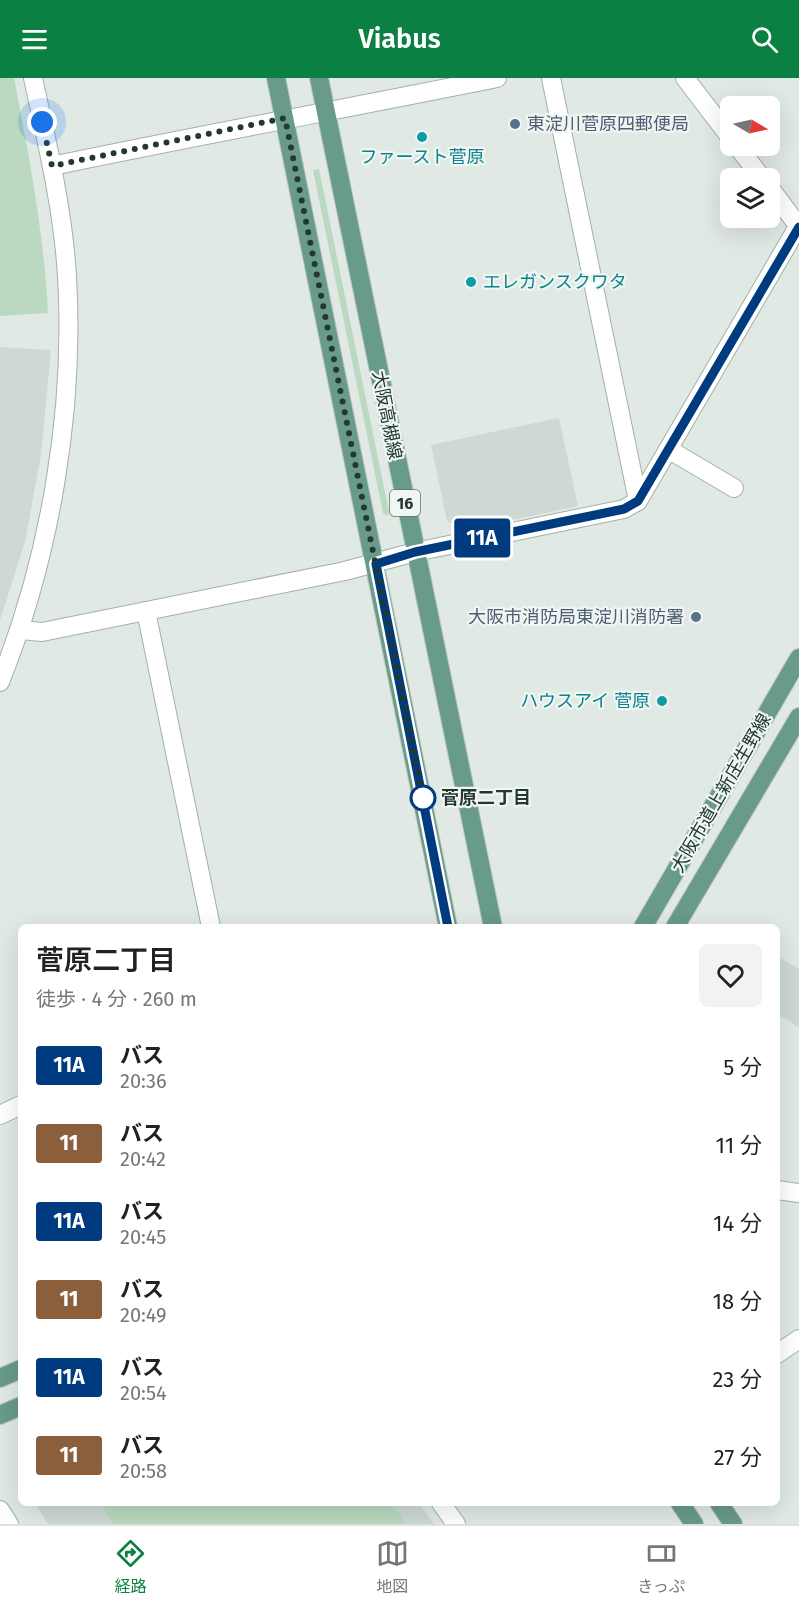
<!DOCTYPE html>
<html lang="ja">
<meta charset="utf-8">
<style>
body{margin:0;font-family:"Fira Sans","Noto Sans JP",sans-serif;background:#f2f2f2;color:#222;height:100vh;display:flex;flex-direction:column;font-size:22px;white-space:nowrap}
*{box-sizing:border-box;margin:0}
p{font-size:20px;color:#767676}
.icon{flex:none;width:33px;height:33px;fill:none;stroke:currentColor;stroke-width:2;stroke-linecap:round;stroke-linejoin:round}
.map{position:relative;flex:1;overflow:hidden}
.details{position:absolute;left:18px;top:846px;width:762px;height:582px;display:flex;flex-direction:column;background:#fff;border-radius:9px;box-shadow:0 6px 24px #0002}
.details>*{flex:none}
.badge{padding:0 12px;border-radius:4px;font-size:21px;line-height:39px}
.needle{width:39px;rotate:99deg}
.tools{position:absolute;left:720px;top:18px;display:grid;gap:12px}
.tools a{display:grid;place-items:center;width:60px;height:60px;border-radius:9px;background:#fff;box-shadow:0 6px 24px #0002;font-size:30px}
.you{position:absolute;width:30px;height:30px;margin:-15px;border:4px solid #fff;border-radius:50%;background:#1a73e8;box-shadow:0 0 0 9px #1a73e833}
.map>.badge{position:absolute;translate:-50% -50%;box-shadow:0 0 0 3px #fff}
.round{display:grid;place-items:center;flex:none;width:63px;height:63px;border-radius:9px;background:#f2f2f2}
.head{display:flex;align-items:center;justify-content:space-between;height:102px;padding:0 18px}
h1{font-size:28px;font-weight:600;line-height:45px}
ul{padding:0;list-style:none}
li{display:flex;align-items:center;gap:18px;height:78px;padding:0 18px}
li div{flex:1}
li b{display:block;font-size:22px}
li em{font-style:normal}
li .badge{min-width:66px;font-weight:700;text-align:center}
header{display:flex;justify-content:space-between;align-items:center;height:78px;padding:0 18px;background:#0b8043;color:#fff;font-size:27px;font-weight:600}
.menu{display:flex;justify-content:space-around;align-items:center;height:84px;border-top:2px solid #e0e0e0;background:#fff;font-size:16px;color:#767676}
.menu a{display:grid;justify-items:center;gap:3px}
.menu .active{color:#0b8043}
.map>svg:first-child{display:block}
.built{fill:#ced9d3}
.green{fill:#bad9c0}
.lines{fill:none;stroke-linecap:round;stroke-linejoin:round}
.minor-casing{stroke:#a3b0aa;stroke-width:20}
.tertiary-casing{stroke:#a3b0aa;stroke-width:20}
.primary-casing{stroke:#bdc3c1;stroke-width:20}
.minor{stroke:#fff;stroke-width:18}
.tertiary{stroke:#fff;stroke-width:18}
.primary{stroke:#689b8a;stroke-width:18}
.line-casing{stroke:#fff;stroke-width:14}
.line{stroke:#003b80;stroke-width:9}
.walk{stroke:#223830;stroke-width:6;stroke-dasharray:0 10.8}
.service-dot{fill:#5c6f8a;stroke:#f0f6f2;stroke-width:2}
.culture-dot{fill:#0f9aa8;stroke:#f0f6f2;stroke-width:2}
.stop-dot{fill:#fff;stroke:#003b80;stroke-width:3}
.labels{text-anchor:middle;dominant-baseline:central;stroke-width:4.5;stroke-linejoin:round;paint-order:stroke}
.shield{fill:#f0f6f2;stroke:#60716a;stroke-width:1.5}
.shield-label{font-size:16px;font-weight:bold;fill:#223830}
.service-label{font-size:18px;fill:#4e5e75;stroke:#f0f6f2;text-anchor:start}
.culture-label{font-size:18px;fill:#0d838f;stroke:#f0f6f2}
.street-label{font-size:18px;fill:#223830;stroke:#f0f6f2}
.stop-label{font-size:18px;font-weight:bold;fill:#223830;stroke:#f0f6f2;text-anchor:start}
</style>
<header><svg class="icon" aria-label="menu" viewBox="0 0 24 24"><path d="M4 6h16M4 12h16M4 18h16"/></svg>Viabus<svg class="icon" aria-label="search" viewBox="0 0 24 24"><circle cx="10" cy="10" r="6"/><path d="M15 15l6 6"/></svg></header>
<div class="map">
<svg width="799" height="1446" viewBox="0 0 799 1446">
<rect width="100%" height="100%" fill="#e0e9e4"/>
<g class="built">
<path d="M0,269l51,3 -10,105 -16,87 -25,78z"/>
<path d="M559,340l19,88 -117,25 -14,-10 -16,-76z"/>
<path d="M777,878l22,13v58l-22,-13z"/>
<path d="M35,1425h384l15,21h-386z"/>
</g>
<g class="green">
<path d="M0,0h14c15,78 30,156 34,235l-48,3z"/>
<path d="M319,91l70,343 -2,4 -4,-3 -70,-343z"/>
<path d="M101,1425h291l14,21h-293z"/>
</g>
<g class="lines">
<g class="minor-casing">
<g id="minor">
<path d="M668,371l66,39"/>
<path d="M146,533l65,316"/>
<path d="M0,1037l21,-10"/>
<path d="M777,1112l22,3"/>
<path d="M777,1276l22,-15"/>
<path d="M441,1425l15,21"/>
</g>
</g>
<g class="tertiary-casing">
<g id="tertiary">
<path d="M551,0l87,423"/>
<path d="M685,0l45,59"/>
<path d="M737,68l25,32"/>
<path d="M52,88c148,-31 297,-58 445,-88"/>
<path d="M770,110l29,39"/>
<path d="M21,552l21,2 303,-61 70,-19 209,-43 14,-8 161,-276"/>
<path d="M0,604c50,-125 75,-271 67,-406 -4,-67 -20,-133 -34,-198"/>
<path d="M0,1432l9,14"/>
</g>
</g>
<g class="primary-casing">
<g id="primary">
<path d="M276,0l172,849"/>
<path d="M319,0l174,849"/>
<path d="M643,849l156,-269"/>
<path d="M675,849l124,-210"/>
<path d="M0,1300l21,-9"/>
<path d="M0,1337l21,-9"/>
<path d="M680,1425l14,21"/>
<path d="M719,1425l14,21"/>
</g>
</g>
<use href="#minor" class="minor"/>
<use href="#tertiary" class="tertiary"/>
<use href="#primary" class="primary"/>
</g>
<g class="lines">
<g class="line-casing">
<path id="line" d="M448,849l-72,-363 39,-12 209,-43 14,-8 161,-274"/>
</g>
<use href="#line" class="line"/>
<path class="walk" d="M42,44l10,44 233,-48 138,680"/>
</g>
<g class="service-dot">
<circle cx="515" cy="46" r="6"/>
<circle cx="696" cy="539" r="6"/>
</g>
<g class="culture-dot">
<circle cx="422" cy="59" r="6"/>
<circle cx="471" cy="204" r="6"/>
<circle cx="662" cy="623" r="6"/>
</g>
<circle class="stop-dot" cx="423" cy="720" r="12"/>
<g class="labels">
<rect class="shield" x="390" y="412" width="30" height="26" rx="4.5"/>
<g class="shield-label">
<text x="405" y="425">16</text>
</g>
<g class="service-label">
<text x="527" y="46">東淀川菅原四郵便局</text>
<text x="684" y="539" text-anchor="end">大阪市消防局東淀川消防署</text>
</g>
<g class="culture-label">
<text x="422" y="79">ファースト菅原</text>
<text x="483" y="204" text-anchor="start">エレガンスクワタ</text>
<text x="650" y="623" text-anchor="end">ハウスアイ 菅原</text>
</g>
<g class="street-label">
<text transform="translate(387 337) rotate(79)">大阪高槻線</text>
<text transform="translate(721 715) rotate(-60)">大阪市道上新庄生野線</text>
</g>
<g class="stop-label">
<text x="441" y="720">菅原二丁目</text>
</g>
</g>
</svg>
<div class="tools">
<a><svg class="needle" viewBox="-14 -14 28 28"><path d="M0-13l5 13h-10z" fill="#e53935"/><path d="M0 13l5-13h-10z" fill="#767676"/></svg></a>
<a><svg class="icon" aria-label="layers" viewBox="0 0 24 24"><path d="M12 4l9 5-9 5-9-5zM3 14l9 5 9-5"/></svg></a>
</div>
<div class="you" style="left:42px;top:44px"></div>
<b class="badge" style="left:482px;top:460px;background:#003b80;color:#fff">11A</b>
<section class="details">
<div class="head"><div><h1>菅原二丁目</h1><p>徒歩 · 4 分 · 260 m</p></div><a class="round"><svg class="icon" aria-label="heart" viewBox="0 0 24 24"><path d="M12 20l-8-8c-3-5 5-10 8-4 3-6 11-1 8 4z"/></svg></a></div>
<ul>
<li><span class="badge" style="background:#003b80;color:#fff">11A</span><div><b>バス</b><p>20:36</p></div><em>5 分</em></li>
<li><span class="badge" style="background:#8b5e3c;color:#fff">11</span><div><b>バス</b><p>20:42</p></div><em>11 分</em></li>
<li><span class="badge" style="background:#003b80;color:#fff">11A</span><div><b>バス</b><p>20:45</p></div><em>14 分</em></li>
<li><span class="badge" style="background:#8b5e3c;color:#fff">11</span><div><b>バス</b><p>20:49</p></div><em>18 分</em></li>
<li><span class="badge" style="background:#003b80;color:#fff">11A</span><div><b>バス</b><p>20:54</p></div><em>23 分</em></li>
<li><span class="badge" style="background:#8b5e3c;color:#fff">11</span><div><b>バス</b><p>20:58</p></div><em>27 分</em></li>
</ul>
</section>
</div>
<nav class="menu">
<a class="active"><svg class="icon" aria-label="directions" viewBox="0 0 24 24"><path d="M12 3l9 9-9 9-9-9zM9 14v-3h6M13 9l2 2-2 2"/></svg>経路</a>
<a><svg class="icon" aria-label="map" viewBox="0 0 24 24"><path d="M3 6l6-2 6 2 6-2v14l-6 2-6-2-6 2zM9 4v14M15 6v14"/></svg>地図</a>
<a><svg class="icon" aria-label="tickets" viewBox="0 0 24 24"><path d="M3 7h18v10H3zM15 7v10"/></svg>きっぷ</a>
</nav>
